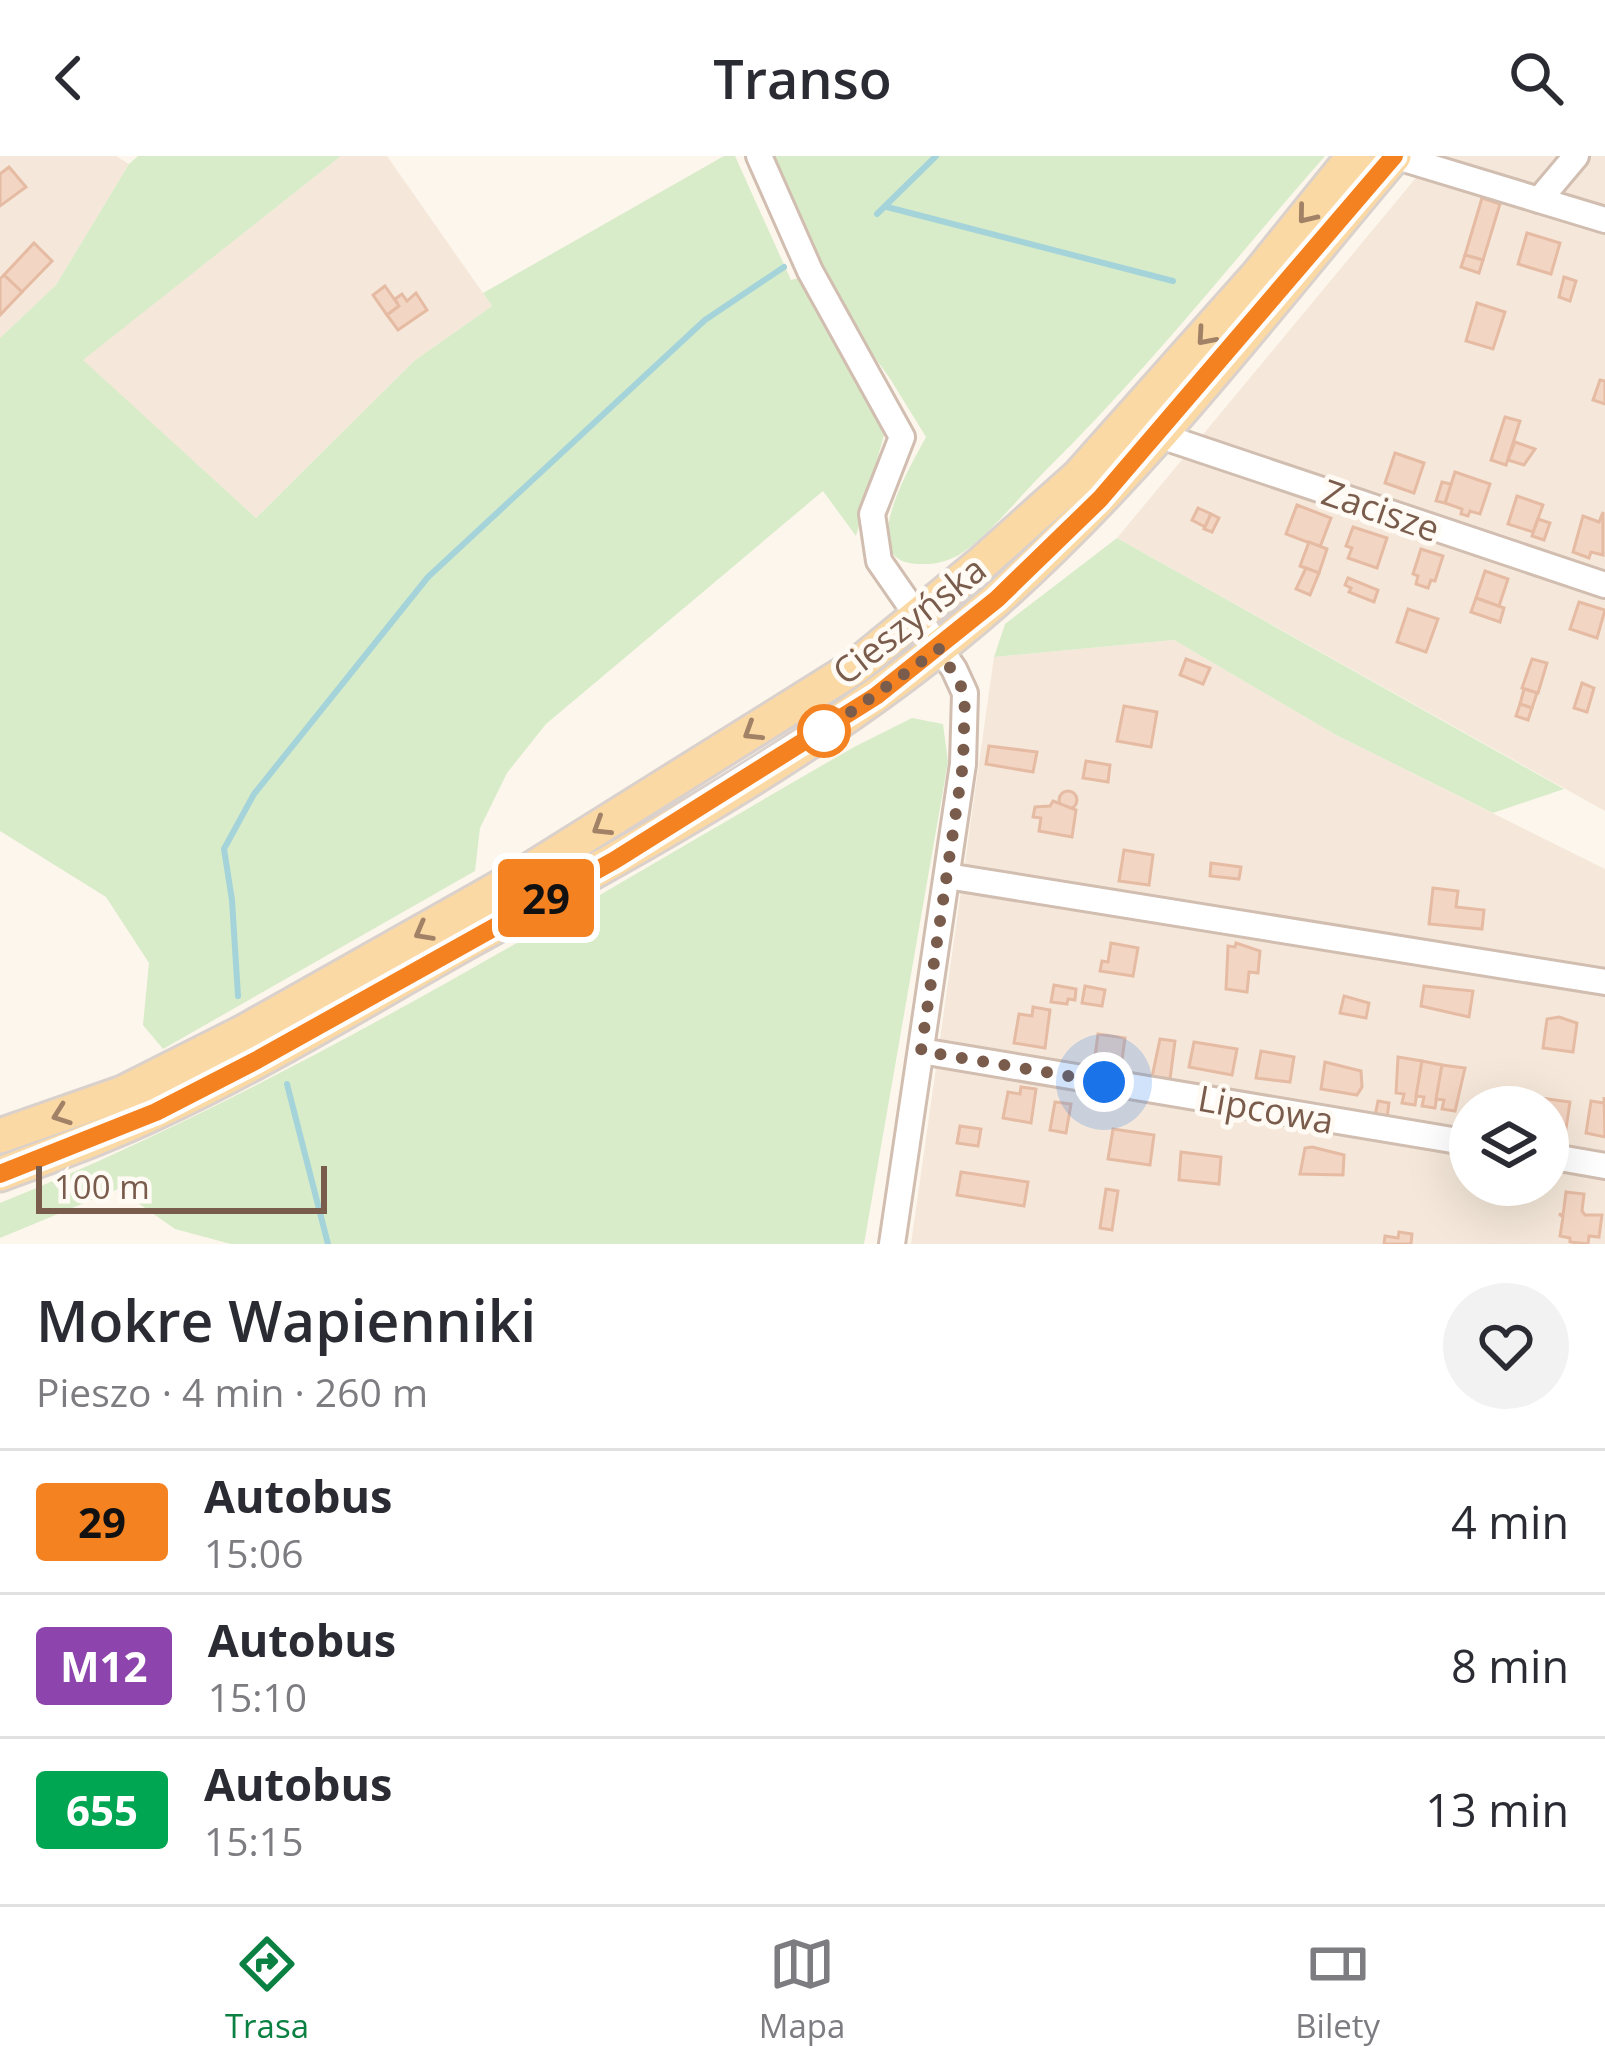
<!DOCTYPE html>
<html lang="pl">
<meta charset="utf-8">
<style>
body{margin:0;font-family:"Open Sans",sans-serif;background:#f2f2f3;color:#2b2b33;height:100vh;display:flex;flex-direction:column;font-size:45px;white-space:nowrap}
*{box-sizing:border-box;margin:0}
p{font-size:39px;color:#7c7c81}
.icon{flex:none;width:66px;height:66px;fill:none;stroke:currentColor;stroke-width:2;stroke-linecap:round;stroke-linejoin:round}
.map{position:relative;height:1088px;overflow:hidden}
.panel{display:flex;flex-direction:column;background:#fff;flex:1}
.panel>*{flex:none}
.badge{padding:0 24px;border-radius:9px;font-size:42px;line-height:78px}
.tools{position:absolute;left:1449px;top:930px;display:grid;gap:24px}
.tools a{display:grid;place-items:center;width:120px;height:120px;border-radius:50%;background:#fff;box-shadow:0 12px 48px #0002;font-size:60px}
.scale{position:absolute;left:36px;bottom:30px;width:291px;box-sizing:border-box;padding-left:12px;border:6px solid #7a5c4d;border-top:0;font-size:33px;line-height:42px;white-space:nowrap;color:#7a5c4d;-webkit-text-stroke:9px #fffaf3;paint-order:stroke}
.you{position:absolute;width:60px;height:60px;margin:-30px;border:9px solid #fff;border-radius:50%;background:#1a73e8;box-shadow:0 0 0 18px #1a73e833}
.map>.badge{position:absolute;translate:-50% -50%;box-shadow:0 0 0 6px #fff}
.round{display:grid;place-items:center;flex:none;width:126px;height:126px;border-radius:63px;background:#f2f2f3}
.overview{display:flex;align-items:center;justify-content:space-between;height:204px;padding:0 36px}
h1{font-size:57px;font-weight:600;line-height:90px}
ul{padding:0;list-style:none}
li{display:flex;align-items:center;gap:36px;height:144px;padding:0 36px;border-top:3px solid #e1e1e2}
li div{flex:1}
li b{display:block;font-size:45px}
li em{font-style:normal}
li .badge{min-width:132px;font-weight:700;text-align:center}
header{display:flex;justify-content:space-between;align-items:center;height:156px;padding:0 36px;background:#fff;font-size:54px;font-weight:600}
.tabs{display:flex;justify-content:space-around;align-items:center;height:168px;border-top:3px solid #e1e1e2;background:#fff;font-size:33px;color:#7c7c81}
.tabs a{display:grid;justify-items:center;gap:6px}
.tabs .current{color:#0b8043}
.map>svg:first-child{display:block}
.residential{fill:#f5e8da;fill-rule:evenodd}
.green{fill:#d8ecc9}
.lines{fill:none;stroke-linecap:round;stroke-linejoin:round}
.stream{stroke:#a5d3da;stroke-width:6}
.building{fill:#f3d5c3;stroke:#e6bba3;stroke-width:3}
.minor-casing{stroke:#d1beb0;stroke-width:30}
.major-casing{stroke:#dad1cd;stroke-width:39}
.minor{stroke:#fff;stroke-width:24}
.major{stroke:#fbd9a5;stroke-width:33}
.oneway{stroke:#a18267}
.line-casing{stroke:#fff;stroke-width:27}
.line{stroke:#f58220;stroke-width:18}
.walk{stroke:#7a5c4d;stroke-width:12;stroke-dasharray:0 21.6}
.stop-dot{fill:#fff;stroke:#f58220;stroke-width:6}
.labels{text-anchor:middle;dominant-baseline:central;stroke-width:10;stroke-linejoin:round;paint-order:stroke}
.street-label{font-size:36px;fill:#7a5c4d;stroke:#fffaf3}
</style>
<header><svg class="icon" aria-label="back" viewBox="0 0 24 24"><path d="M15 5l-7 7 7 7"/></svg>Transo<svg class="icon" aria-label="search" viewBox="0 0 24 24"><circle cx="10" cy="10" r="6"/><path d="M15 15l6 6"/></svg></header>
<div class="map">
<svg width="1605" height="1088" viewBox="0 0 1605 1088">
<rect width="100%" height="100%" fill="#fdf6ec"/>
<g class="residential">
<path d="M0,0h116l13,8 -73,121 -56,53z"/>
<path d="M341,0h46l105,150 -78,55 -158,157 -174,-158z"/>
<path d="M1434,0h171v655l-488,-273z"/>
<path d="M1174,484l162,95 269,134v375h-694l83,-587zM1470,951h78v78h-78z"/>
</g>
<g class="green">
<path d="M138,0h203l-258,204 173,158 158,-157 78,-55 -9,-13 241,-137h11l56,124 12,-3 81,158 -28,101 -33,-45 -277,233 -39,49 -27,55 -5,43 -312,178 -20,-24 6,-62 -43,-66 -106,-66v-493l56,-53 73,-121z"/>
<path d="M769,0h556c-92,105 -179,216 -279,314 -25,25 -49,56 -77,78 -15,12 -32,17 -50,16 -68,-1 -7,-100 7,-127l-37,-60 -63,-86z"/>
<path d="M1117,382l447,251 -71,24 -157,-78 -162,-95 -180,17 11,-33z"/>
<path d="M912,562l31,6 5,38 -84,482h-633l-56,-15 -57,-40 -118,49v-35c295,-119 580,-299 856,-457z"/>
</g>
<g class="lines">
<g class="stream">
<path d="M887,51l286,74"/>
<path d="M877,58l59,-58"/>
<path d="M238,840l-6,-96 -8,-51 30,-55 174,-217 277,-257 79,-53"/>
<path d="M287,928l41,160"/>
</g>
</g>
<g class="building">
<path d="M9,11l17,20 -26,19v-32z"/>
<path d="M1482,42l18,6 -17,56 -18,-5z"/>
<path d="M1527,77l33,10 -9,31 -33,-10z"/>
<path d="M34,87l18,18 -30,31 -18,-17z"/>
<path d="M1465,99l18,5 -4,13 -18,-6z"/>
<path d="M4,119l18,17 -22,23v-36z"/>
<path d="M1564,121l12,4 -6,20 -11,-4z"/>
<path d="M385,130l14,20 -12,9 -14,-20z"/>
<path d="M416,137l11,17 -29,20 -11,-15 12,-9 -4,-7 7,-5 5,7z"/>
<path d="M1477,147l28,9 -12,37 -27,-8z"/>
<path d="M1600,224l5,1v23l-12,-4z"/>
<path d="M1505,261l15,4 -14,44 -15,-5z"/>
<path d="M1515,286l20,7 -11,16 -16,-5z"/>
<path d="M1395,297l29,10 -10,30 -29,-10z"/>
<path d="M1455,316l35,12 -10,30 -10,-3 -2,5 -7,-2 1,-5 -17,-6z"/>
<path d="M1442,326l9,2 -6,19 -9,-2z"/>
<path d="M1517,340l26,9 -10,27 -25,-8z"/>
<path d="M1297,349l34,13 -11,29 -34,-13z"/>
<path d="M1198,352l13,6 -6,13 -13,-7z"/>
<path d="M1603,356v43l-12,-3 -2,6 -16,-6 10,-36 16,6z"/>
<path d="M1211,358l8,4 -7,14 -8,-3z"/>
<path d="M1538,363l12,4 -6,17 -12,-4z"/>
<path d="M1353,371l34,11 -10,30 -29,-10 4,-10 -6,-2z"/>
<path d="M1309,386l18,7 -8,24 -19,-7z"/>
<path d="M1421,393l22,7 -8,25 -4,-1 -3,8 -12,-4 2,-8 -5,-2z"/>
<path d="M1306,412l13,5 -9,22 -14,-6z"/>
<path d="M1485,415l23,8 -9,27 -23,-8z"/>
<path d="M1348,422l30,12 -4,12 -25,-10 2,-4 -6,-3z"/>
<path d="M1476,442l28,10 -4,14 -29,-10z"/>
<path d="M1579,446l26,8 -8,28 -27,-9z"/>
<path d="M1408,453l30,10 -12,33 -29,-10z"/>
<path d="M1186,503l24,9 -7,16 -23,-9z"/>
<path d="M1532,503l15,4 -9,30 -16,-5z"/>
<path d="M1582,527l12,5 -7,24 -13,-4z"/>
<path d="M1524,533l13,4 -5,15 -12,-4z"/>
<path d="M1520,548l12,4 -4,12 -12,-4z"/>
<path d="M1124,550l33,6 -6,35 -34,-6z"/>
<path d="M989,590l48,6 -4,20 -47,-8z"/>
<path d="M1086,605l24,4 -2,17 -25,-4z"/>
<circle cx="1068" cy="644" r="9"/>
<path d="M1053,645l23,9 -4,27 -33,-6 2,-13 -8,-1 2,-10 15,-1z"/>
<path d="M1124,694l29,5 -4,30 -30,-4z"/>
<path d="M1211,707l30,4 -2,12 -29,-3z"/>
<path d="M1433,732l25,3 -2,16 28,3 -2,19 -53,-5z"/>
<path d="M1111,787l27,5 -5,28 -33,-5 2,-10 6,1z"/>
<path d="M1236,787l24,8 -2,22 -9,-1 -2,20 -21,-3 2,-43 7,1z"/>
<path d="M1054,829l22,4 -1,11 -7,-1 -1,5 -16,-2z"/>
<path d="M1085,830l20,4 -3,16 -20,-3z"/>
<path d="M1424,830l49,5 -4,26 -48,-11z"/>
<path d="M1344,840l25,7 -3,15 -26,-5z"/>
<path d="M1033,851l17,3 -5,38 -31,-5 5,-29 13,2z"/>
<path d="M1559,861l18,6 -4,29 -30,-4 4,-29z"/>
<path d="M1098,878l27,4 -5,37 -19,-3 1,-7 -8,-1z"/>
<path d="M1160,883l15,2 -5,38 -18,-2z"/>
<path d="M1194,886l43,7 -5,26 -43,-8z"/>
<path d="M1261,895l33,6 -4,25 -34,-4z"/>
<path d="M1398,901l24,4 -7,44 -13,-2 2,-9 -8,-1z"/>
<path d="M1422,905l20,4 -7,43 -13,-2 2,-9 -8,-1z"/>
<path d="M1325,906l36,9 1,16 -5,8 -36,-6z"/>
<path d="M1442,909l23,3 -10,43 -13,-2 2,-9 -8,-1z"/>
<path d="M1021,931l15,2 -5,34 -28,-5 5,-26 12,2z"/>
<path d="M1497,936l36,5 -2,10h-37z"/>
<path d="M1533,941l37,5 -5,33 -17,-2v-26h-17z"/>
<path d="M1604,941l1,40 -19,-4 5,-32 13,2z"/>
<path d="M1378,945l11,2 -2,15 -12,-2z"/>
<path d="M1055,946l16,2 -5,29 -16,-3z"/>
<path d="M960,970l21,3 -3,17 -21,-3z"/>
<path d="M1113,973l41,6 -4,30 -42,-6z"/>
<path d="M1312,991l32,8 -1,20 -43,-1 5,-26z"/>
<path d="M1181,996l40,5 -2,27 -40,-4z"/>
<path d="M961,1016l67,10 -4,24 -67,-11z"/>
<path d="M1106,1033l12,2 -6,39 -12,-2z"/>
<path d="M1566,1036l18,2 -2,17 3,4h17l-3,22 -10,-1 -1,8 -18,-2v-4l-10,-2 3,-19 -4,-3 4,1z"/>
<path d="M1399,1076l13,2 -1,10h-27l1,-8 13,2z"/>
</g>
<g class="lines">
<g class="minor-casing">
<g id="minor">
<path d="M759,0l51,115 92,166 -30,77 7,47 75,108 11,24 -2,71 -71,480"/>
<path d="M1394,0l211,64"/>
<path d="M1539,44l37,-44"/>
<path d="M1158,279l447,150"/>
<path d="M947,720l658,106"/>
<path d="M921,895l549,92"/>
<path d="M1548,1000l57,10"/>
</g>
</g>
<g class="major-casing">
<g id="major">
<path d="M0,980l123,-43 121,-61 280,-158 331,-207 127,-104 97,-87 179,-201 96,-119"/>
<path d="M0,1018c54,-20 108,-39 160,-64 107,-50 207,-112 310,-170 181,-100 368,-201 525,-339 149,-132 271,-294 399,-445"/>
</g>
</g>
<use href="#minor" class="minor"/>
<use href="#major" class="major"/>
</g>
<defs><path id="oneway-chevron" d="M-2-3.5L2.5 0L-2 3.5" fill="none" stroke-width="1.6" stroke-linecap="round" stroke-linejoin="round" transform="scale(3)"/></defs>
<g class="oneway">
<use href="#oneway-chevron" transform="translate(1306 59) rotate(129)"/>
<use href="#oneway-chevron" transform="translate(1205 181) rotate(131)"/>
<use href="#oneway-chevron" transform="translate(752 576) rotate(148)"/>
<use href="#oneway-chevron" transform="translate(601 671) rotate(148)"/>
<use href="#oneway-chevron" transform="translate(423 776) rotate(151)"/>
<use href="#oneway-chevron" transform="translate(61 959) rotate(160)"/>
</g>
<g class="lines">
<g class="line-casing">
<path id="line" d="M0,1018l156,-62 101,-52 358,-200 261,-164 121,-97 103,-100 294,-343"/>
</g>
<use href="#line" class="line"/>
<path class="walk" d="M824,575l-4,3 119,-85 26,44 -2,71 -42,287 183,31"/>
</g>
<circle class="stop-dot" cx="824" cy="575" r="24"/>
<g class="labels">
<g class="street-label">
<text transform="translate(1381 354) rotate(19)">Zacisze</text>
<text transform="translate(909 464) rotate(-38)">Cieszyńska</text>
<text transform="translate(1266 953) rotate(10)">Lipcowa</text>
</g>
</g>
</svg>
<div class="tools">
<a><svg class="icon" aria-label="layers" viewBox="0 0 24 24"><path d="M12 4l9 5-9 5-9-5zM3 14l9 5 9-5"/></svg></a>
</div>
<div class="scale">100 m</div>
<div class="you" style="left:1104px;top:926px"></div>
<b class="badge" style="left:546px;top:742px;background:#f58220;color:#111">29</b>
</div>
<section class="panel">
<div class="overview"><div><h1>Mokre Wapienniki</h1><p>Pieszo · 4 min · 260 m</p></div><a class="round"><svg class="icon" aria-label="heart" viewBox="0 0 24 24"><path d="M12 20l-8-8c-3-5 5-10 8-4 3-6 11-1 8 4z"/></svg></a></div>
<ul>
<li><span class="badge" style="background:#f58220;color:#111">29</span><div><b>Autobus</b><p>15:06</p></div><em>4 min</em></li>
<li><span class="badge" style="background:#8e44ad;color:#fff">M12</span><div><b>Autobus</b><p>15:10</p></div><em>8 min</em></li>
<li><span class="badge" style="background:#00a651;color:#fff">655</span><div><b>Autobus</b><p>15:15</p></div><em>13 min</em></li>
</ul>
</section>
<nav class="tabs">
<a class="current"><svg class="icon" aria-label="directions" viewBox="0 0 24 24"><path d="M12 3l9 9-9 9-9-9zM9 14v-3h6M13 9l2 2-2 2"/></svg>Trasa</a>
<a><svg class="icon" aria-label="map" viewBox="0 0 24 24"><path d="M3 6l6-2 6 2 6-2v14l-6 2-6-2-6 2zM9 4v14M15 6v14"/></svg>Mapa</a>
<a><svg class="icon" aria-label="tickets" viewBox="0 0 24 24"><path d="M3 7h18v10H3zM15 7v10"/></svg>Bilety</a>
</nav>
